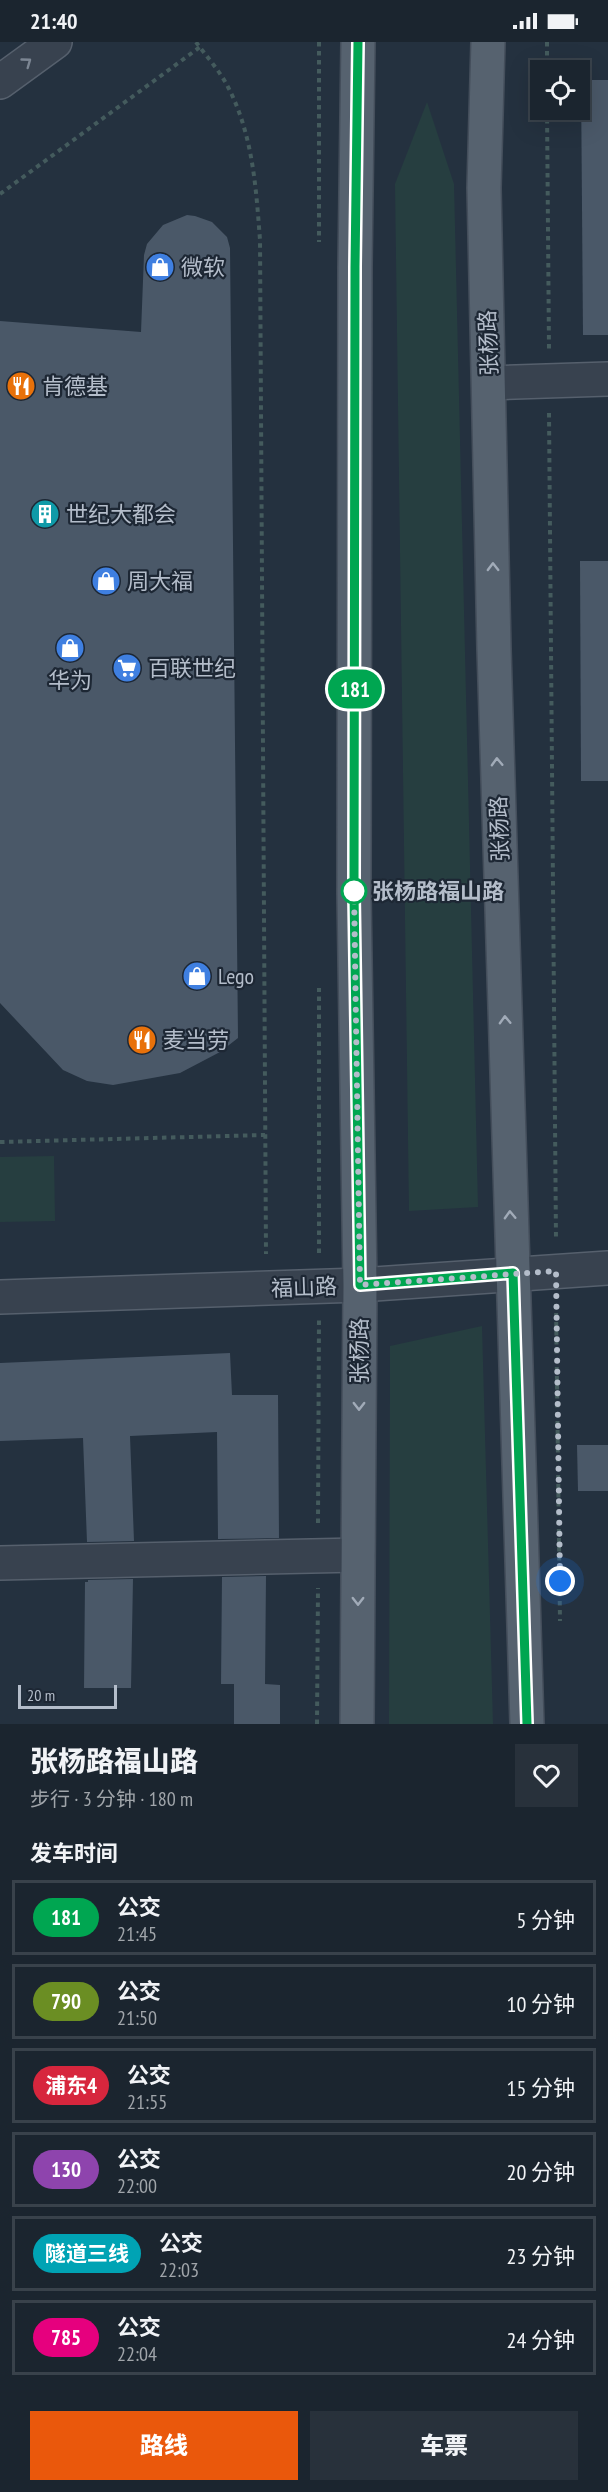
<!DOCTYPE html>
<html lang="zh">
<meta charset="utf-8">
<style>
body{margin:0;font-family:"PT Sans Narrow","Noto Sans SC",sans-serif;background:#28313b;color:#f1f3f6;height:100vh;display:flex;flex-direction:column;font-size:22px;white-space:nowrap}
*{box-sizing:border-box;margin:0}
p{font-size:20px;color:#a0a5aa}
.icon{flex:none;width:33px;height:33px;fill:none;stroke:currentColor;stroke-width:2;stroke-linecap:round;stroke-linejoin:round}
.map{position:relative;height:1682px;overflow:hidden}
.details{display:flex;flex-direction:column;background:#1b252f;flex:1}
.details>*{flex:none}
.badge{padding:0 12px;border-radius:20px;font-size:21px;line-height:39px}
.tools{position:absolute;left:530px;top:18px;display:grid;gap:12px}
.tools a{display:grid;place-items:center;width:60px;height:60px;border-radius:0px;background:#1b252f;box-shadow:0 6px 24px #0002,0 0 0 2px #39424b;font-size:30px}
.scale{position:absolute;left:18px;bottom:15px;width:99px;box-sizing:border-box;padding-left:6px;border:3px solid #b4bdca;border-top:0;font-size:16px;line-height:21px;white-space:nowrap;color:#b4bdca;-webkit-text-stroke:4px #1d2734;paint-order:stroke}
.you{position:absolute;width:30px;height:30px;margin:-15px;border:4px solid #fff;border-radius:50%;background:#1a73e8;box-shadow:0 0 0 9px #1a73e833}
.map>.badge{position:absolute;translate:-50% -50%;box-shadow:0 0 0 3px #fff}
h2{padding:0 30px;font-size:22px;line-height:54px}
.round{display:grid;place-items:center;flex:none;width:63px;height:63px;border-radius:0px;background:#28313b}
.summary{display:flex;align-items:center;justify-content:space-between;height:102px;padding:0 30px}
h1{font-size:28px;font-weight:800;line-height:45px}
.cta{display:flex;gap:12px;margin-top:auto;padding:12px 30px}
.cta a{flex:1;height:69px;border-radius:0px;background:#ea580c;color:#fff;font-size:24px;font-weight:800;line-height:69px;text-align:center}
.cta a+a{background:#28313b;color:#f1f3f6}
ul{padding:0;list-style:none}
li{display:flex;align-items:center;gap:18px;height:75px;margin:0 12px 9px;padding:0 18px;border:3px solid #39424b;border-radius:0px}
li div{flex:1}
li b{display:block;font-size:22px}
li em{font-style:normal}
li .badge{min-width:66px;font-weight:700;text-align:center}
.status{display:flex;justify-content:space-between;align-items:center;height:42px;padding:0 30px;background:#1b252f;direction:ltr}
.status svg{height:16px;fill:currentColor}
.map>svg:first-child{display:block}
.green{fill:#263e40}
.building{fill:#4a5868}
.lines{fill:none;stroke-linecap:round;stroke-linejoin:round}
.minor-casing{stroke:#56606d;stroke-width:36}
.major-casing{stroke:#444e5b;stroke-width:36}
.path{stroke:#445b5d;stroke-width:4;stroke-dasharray:4.5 4.5;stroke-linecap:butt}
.minor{stroke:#38424f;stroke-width:33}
.major{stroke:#56626f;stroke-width:33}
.oneway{stroke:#7c8693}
.oneway2{stroke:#a1abb8}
.line-casing{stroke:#fff;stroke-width:14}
.line{stroke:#00a651;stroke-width:9}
.walk{stroke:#b4bdca;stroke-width:6;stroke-dasharray:0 10.8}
.stop-dot{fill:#fff;stroke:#00a651;stroke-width:3}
.labels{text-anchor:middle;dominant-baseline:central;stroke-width:4.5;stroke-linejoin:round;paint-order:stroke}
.poi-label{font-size:22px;fill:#b4bdca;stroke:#1d2734;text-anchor:start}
.street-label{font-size:22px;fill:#b4bdca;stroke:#1d2734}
.stop-label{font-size:22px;font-weight:bold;fill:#b4bdca;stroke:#1d2734;text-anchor:start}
</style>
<div class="status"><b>21:40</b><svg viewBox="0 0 49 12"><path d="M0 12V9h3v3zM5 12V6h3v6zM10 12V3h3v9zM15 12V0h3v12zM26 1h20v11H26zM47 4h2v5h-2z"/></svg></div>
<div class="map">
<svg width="608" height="1682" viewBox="0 0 608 1682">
<rect width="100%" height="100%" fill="#24313f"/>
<g class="green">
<path d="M427,60l27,82 24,1023 -69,4 -14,-1027z"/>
<path d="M54,1114l1,65 -55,1v-65z"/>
<path d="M482,1284l11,398h-104l1,-378z"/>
</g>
<g class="building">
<path d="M581,38h27v255h-25z"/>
<path d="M187,173l8,1 17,6 15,15 3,11 8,790 -18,14 -40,21 -67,12 -26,-4 -24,-11 -63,-67v-682l141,11 3,-77 3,-11 16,-19z"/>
<path d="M580,519h28v220h-27z"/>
<path d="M230,1311l2,42h46l1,143 -61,1 -1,-107 -87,4 4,105 -47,1 -4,-104 -83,3v-78z"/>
<path d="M577,1403h31v46h-30z"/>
<path d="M266,1534l-1,108 15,1v39h-46v-40h-13l1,-107z"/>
<path d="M133,1537l-2,109h-47l1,-106h3v-2z"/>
</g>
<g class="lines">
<g class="minor-casing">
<g id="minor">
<path d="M0,40l55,-40"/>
<path d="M489,341l119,-4"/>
<path d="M0,1255l360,-12 248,-17"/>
<path d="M0,1521l358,-8"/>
</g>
</g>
<g class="major-casing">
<g id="major">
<path d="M488,0l-4,146 10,461 33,1075"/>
<path d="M357,1682l3,-439 -6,-391 1,-627 3,-225"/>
</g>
</g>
<g class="path">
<path d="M196,0c10,14 24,29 32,45 25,48 28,101 32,153l6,1014"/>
<path d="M319,0v200"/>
<path d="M547,0v28"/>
<path d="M547,68l2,239"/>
<path d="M0,152l200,-147"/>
<path d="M549,371l7,827"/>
<path d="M0,1100l265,-7"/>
<path d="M319,1211v-265"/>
<path d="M556,1262l4,317"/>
<path d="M318,1481l1,-205"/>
<path d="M317,1682l1,-136"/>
</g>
<use href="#minor" class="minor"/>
<use href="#major" class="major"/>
</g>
<defs><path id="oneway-chevron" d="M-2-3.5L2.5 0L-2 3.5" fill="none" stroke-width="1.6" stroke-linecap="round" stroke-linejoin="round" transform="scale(1.5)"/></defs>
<use class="oneway" href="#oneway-chevron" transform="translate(27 20) rotate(-36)"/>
<g class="oneway2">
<use href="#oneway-chevron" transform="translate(493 525) rotate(-91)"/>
<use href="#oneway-chevron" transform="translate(497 720) rotate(-92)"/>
<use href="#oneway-chevron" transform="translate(505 978) rotate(-92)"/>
<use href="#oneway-chevron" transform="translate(510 1173) rotate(-92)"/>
<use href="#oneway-chevron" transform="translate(359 1364) rotate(90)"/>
<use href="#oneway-chevron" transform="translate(358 1559) rotate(90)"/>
</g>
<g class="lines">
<g class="line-casing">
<path id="line" d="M358,0l-3,225 -1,627 6,391 153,-12 14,451"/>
</g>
<use href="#line" class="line"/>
<path class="walk" d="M354,849l6,394 196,-14 4,310"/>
</g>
<defs>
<g id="shop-disc" transform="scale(1.5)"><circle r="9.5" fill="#3f7fe0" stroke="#1d2734"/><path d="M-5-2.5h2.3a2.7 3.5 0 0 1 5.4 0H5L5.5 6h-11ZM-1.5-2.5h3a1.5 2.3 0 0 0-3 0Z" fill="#fff"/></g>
<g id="restaurant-disc" transform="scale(1.5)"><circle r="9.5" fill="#e8710a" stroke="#1d2734"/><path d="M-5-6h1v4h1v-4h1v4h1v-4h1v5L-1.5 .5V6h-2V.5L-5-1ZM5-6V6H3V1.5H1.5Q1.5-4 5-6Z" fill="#fff"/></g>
<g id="building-disc" transform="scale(1.5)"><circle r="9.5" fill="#0f9aa8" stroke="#1d2734"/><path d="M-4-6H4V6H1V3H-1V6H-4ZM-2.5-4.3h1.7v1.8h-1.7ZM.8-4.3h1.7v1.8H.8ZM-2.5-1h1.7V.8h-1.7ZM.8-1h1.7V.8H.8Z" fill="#fff"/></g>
<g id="supermarket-disc" transform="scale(1.5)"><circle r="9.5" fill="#3f7fe0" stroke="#1d2734"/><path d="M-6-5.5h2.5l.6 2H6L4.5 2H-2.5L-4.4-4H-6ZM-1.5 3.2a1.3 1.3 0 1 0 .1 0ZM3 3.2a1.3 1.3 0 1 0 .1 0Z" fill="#fff"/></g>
</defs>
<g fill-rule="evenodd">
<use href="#shop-disc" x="160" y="225"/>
<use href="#restaurant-disc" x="21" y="344"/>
<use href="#building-disc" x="45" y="472"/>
<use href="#shop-disc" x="106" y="539"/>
<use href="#shop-disc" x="70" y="606"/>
<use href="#supermarket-disc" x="127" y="626"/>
<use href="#shop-disc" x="197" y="934"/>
<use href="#restaurant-disc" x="142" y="998"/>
</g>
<circle class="stop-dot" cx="354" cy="849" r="12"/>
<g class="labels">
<g class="poi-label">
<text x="181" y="225">微软</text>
<text x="42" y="344">肯德基</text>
<text x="66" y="472">世纪大都会</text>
<text x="127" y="539">周大福</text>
<text x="148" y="626">百联世纪</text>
<text x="70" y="638" text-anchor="middle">华为</text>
<text x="218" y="934">Lego</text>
<text x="163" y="998">麦当劳</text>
</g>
<g class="street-label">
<text transform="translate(488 301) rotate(-92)">张杨路</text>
<text transform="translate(499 787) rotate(-92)">张杨路</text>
<text transform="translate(304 1245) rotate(-2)">福山路</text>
<text transform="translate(359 1309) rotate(-90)">张杨路</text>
</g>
<g class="stop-label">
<text x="372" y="849">张杨路福山路</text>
</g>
</g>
</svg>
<div class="tools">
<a><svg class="icon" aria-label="locate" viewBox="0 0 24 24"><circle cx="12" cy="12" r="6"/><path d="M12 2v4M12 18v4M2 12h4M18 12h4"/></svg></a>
</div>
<div class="scale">20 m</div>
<div class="you" style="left:560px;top:1539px"></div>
<b class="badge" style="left:355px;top:647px;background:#00a651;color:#fff">181</b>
</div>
<section class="details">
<div class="summary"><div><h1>张杨路福山路</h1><p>步行 · 3 分钟 · 180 m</p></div><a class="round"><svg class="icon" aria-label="heart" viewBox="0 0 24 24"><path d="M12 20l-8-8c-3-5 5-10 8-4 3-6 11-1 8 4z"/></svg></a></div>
<h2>发车时间</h2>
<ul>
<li><span class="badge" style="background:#00a651;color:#fff">181</span><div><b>公交</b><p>21:45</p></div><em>5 分钟</em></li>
<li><span class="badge" style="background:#6b8e23;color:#fff">790</span><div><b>公交</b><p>21:50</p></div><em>10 分钟</em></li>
<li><span class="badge" style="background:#d7263d;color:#fff">浦东4</span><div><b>公交</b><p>21:55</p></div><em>15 分钟</em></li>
<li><span class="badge" style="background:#8e44ad;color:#fff">130</span><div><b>公交</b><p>22:00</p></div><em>20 分钟</em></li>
<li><span class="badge" style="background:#00a3b4;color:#fff">隧道三线</span><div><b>公交</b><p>22:03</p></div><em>23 分钟</em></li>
<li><span class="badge" style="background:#e6007e;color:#fff">785</span><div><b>公交</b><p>22:04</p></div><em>24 分钟</em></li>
</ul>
<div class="cta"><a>路线</a><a>车票</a></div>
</section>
